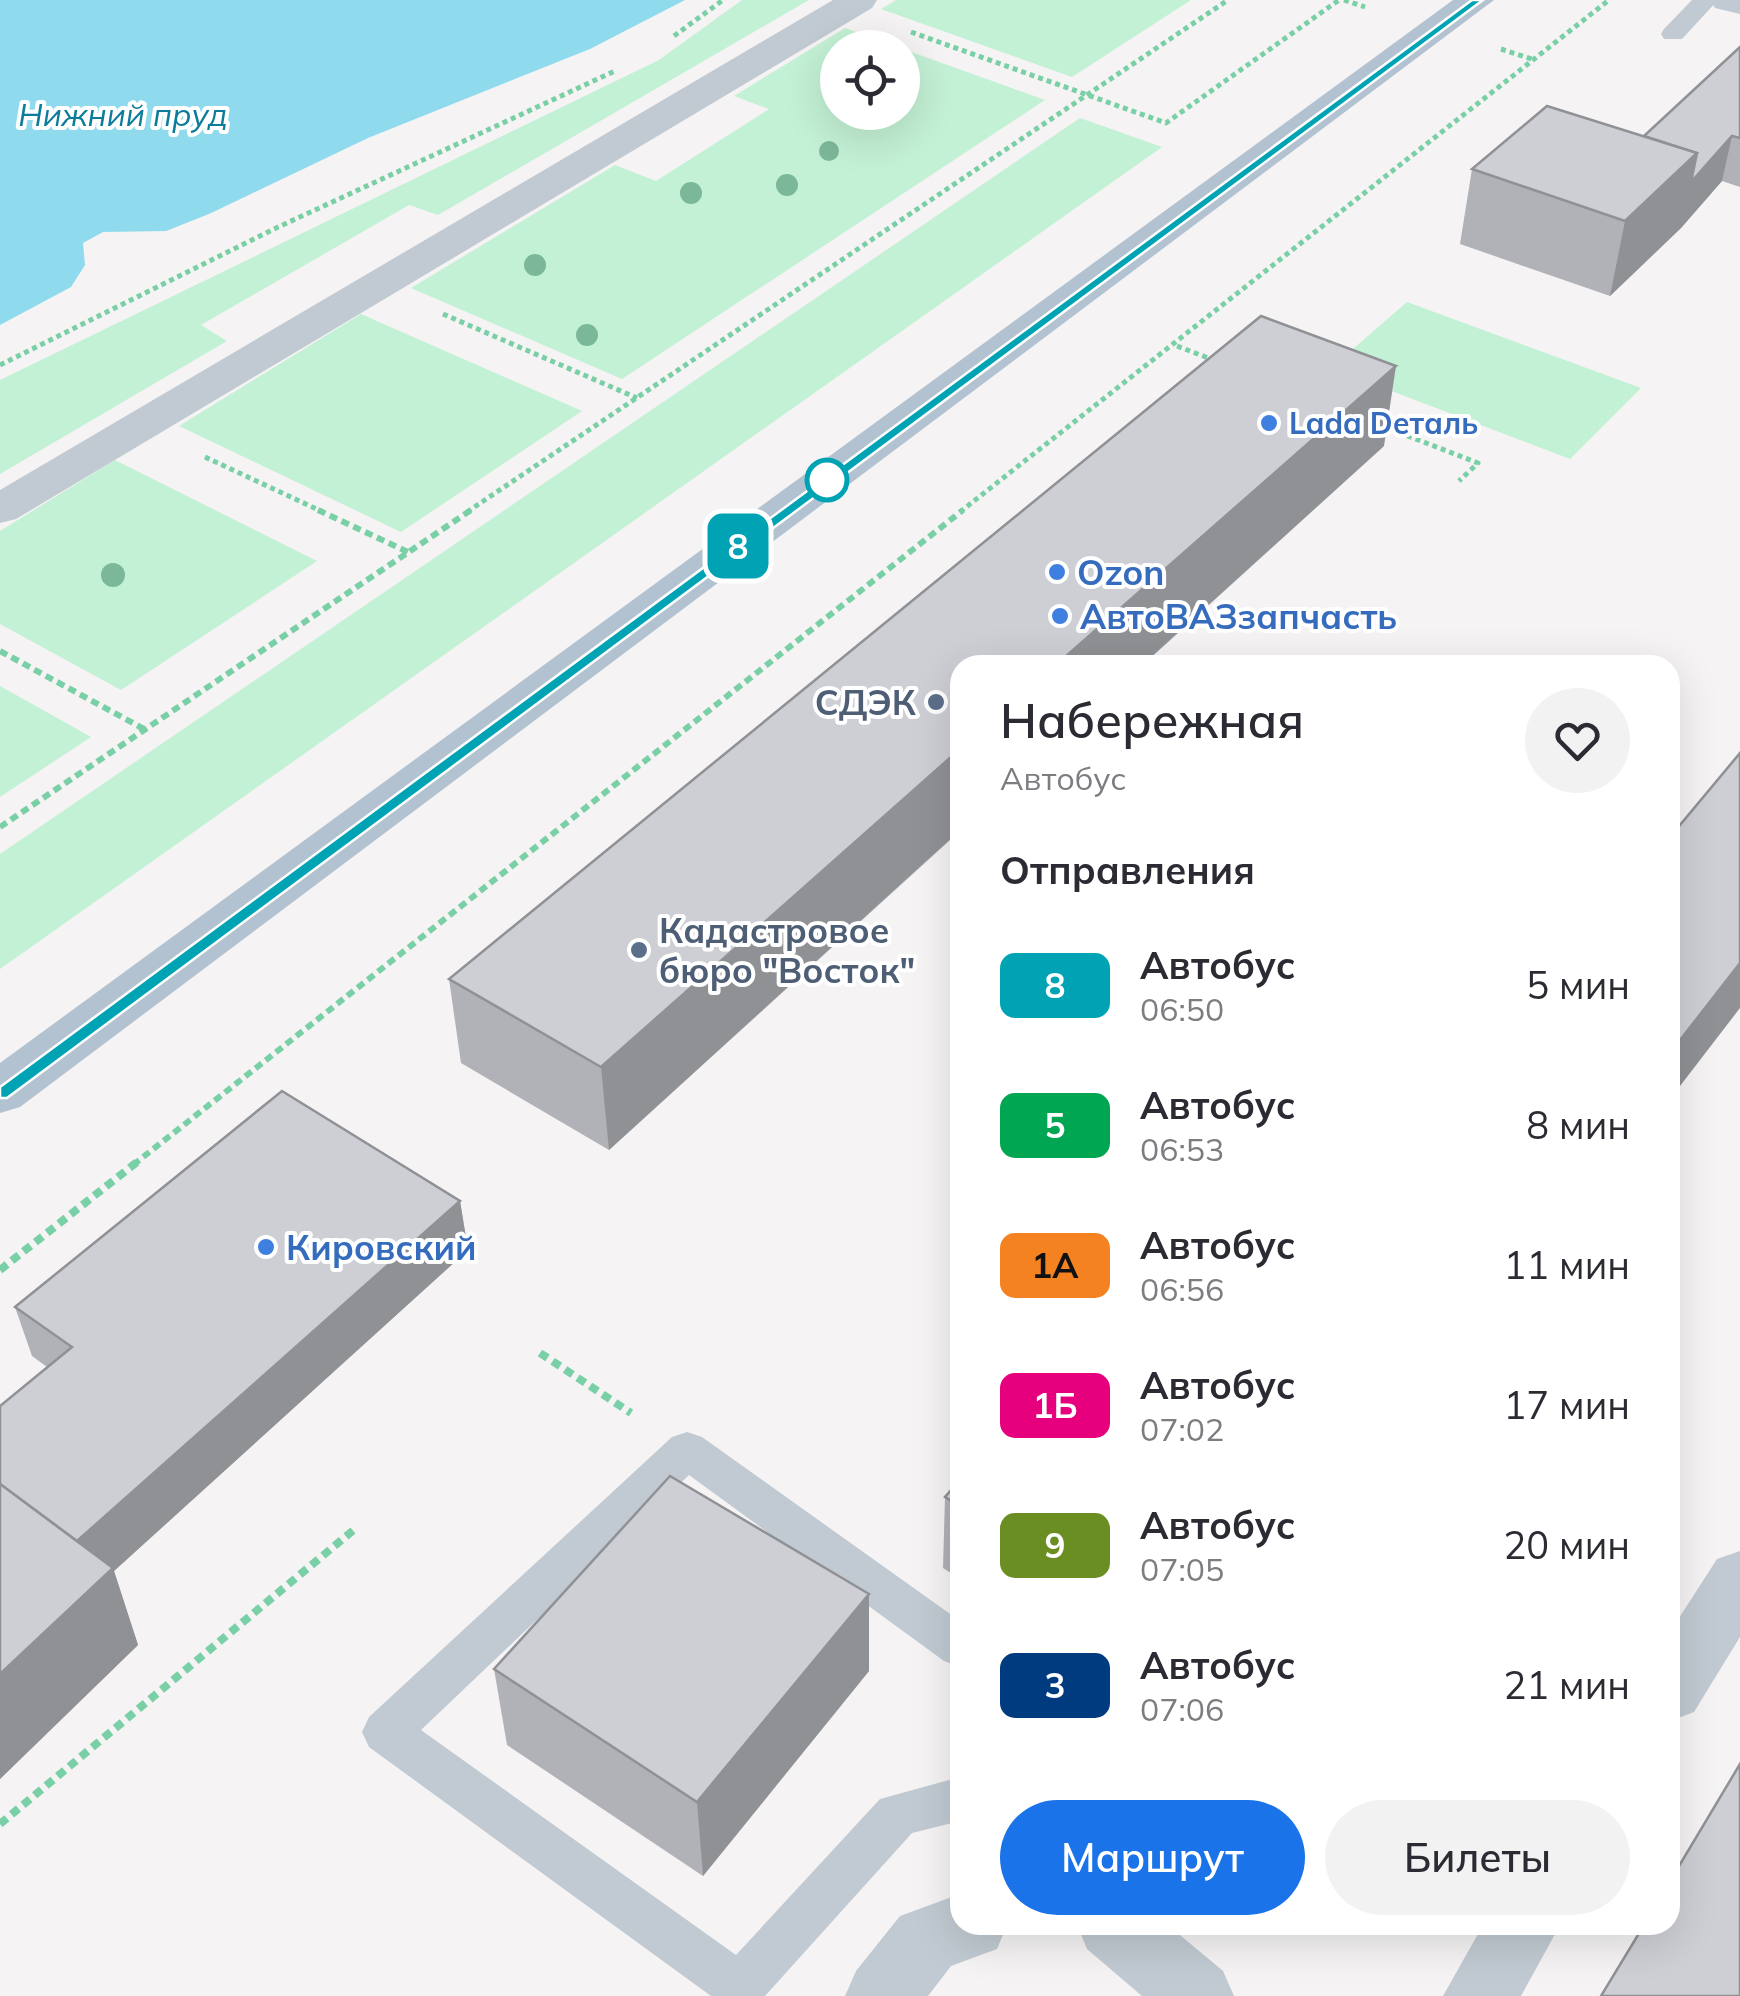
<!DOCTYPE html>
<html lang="ru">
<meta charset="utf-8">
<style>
body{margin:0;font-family:Mulish,sans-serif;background:#f2f2f3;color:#2b2b33;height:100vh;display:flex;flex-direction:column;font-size:38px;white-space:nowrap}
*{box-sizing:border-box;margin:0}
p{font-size:32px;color:#7c7c81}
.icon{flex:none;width:55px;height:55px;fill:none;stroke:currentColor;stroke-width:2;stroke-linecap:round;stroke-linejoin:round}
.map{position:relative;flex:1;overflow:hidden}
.panel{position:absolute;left:950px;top:655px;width:730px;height:1280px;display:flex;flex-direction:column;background:#fff;border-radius:30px;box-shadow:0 10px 40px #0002}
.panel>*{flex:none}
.badge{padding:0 20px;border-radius:15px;font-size:35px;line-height:65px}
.tools{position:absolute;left:820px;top:30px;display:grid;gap:20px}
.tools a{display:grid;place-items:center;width:100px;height:100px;border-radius:50%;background:#fff;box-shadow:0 10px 40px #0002;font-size:50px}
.map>.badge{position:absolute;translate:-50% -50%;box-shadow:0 0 0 5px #fff}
h2{padding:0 50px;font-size:38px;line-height:90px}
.round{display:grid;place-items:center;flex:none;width:105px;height:105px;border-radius:52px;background:#f2f2f3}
.headline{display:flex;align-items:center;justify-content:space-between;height:170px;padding:0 50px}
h1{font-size:48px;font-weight:600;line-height:75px}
.action{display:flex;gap:20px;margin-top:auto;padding:20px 50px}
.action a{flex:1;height:115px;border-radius:60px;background:#1a73e8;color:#fff;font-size:40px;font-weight:600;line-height:115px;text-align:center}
.action a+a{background:#f2f2f3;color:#2b2b33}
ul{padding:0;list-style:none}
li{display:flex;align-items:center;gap:30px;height:140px;padding:0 50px}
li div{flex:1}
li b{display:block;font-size:38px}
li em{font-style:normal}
li .badge{min-width:110px;font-weight:700;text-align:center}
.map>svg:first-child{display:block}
.green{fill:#c3f1d5}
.water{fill:#90daee}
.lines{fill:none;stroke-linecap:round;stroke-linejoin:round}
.path-far2{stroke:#7ad0a6;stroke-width:5;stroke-dasharray:5 4;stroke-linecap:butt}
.path-far1{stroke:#7ad0a6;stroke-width:6;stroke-dasharray:8 5;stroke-linecap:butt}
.path{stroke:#7ad0a6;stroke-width:8;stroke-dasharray:9 6;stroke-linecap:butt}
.service{fill:#c1cad2;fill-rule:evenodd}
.pedestrian{fill:#c1cad2;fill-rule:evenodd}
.minor{fill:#c1cad2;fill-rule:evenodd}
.tertiary{fill:#c1cad2;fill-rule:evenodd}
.primary{fill:#b3c2d1;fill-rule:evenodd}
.tree{fill:#7bb799}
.wall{fill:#b0b2b7}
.shaded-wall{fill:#909195}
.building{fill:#cdcfd5;stroke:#909195;stroke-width:2.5}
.line{fill:#00a3b4;stroke:#fff;stroke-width:2.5}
.shop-dot{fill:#3f7fe0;stroke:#fff;stroke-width:4}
.stop-dot{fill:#fff;stroke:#00a3b4;stroke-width:5}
.service-dot{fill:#5c6f8a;stroke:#fff;stroke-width:4}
.labels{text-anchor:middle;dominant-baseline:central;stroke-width:8;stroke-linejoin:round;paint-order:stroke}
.far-shop-label{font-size:30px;font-weight:bold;fill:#366cbe;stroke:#fff;text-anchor:start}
.far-water-label{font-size:32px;font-style:italic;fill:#0c7c9b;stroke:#fff}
.shop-label{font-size:35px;font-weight:bold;fill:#366cbe;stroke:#fff;text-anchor:start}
.service-label{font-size:35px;font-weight:bold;fill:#4e5e75;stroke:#fff;text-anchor:end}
</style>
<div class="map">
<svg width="1740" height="1996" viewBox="0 0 1740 1996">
<rect width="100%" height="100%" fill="#f5f3f3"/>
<g class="green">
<path d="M742,0h67l-371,215 -29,-10 -208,120 26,16 -227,133v-94l659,-320z"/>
<path d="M896,0h295l-119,77 -191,-68z"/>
<path d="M845,28l54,19 -61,1v64h64l1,-63 142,51 -423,279 -211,-91 204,-123 41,16 113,-72 -35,-13z"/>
<path d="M1080,118l82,29 -1162,822v-115z"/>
<path d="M1407,302l234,86 -71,71 -239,-91z"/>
<path d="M361,314l221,97 -181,121 -222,-106z"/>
<path d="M115,460l202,101 -196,129 -121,-66v-93z"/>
<path d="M0,686l91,51 -91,60z"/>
</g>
<path class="water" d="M0,0h685l-95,49 -222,89 -159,76 -43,17 -63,1 -20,11 2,22 -14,22 -71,38z"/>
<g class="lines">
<g class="path-far2">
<path d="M1344,0l21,7"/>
<path d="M911,32l255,91 173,-123"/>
<path d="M674,36l49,-36"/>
<path d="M1501,49l31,10"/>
<path d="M443,314l194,84"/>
<path d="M1177,346l39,15"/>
<path d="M0,365l274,-136 343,-159"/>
<path d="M1382,426l96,37 -19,18"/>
<path d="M205,457l118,55"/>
<path d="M467,512l761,-512"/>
<path d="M960,512l649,-512"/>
</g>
<g class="path-far1">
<path d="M318,510l90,42"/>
<path d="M0,651l144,78"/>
<path d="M0,827l471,-317"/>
<path d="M133,1165l830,-655"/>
</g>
<g class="path">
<path d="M0,1270l137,-108"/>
<path d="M540,1353l91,60"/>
<path d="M0,1824l356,-296"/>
</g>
<g class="service">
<path d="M1692,0h26l-36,39h-18l-3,-5 3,-5z"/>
<path d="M687,1432l15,5 258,184v46l-16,-6 -255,-186 -268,255 315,225 144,-156 80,-22v44l-48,12 -147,163h-54l-342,-249 -7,-15 7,-15 303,-280z"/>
</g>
<path class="pedestrian" d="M833,0h44l-5,8 -856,511 -16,4v-33z"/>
<g class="minor">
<path d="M1740,1551v86l-46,75 -24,9v-89l47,-73z"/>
<path d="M960,1894v31h47l-10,24 -46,17 -23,30h-83l11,-25 44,-55z"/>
<path d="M1077,1925h91l55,46 11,25h-92l-55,-47z"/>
<path d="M1483,1925h77l-39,71h-78z"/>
</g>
<path class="tertiary" d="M1710,0h30v14l-25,-6z"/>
<path class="primary" d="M1453,0h41l-1474,1107 -20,6v-50z"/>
</g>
<g class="tree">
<circle cx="829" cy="151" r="10"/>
<circle cx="787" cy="185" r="11"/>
<circle cx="691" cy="193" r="11"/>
<circle cx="535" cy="265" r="11"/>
<circle cx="587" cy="335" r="11"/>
<circle cx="113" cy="575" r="12"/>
</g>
<g class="wall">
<path d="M1740,47v140l-18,-6 -41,47 -71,68 -150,-52 12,-75 172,-33z"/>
<path d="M1384,446l-775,704 -148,-87 -12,-84z"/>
<path d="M460,1201l8,49 -354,321 24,74 -138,134v-373l47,-39 -15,-11 -17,-49z"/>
<path d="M960,1480v99l-17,-11 2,-71z"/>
<path d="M494,1669l375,2 -166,205 -196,-131z"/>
</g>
<g class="shaded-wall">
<path d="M1732,136l-10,45 -41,47 -71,68 15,-75 72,-68z"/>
<path d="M1396,366l-12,80 -242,219h-86z"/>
<path d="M960,749v81l-351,320 -8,-83z"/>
<path d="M1740,963v45l-70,91v-46z"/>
<path d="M460,1201l8,49 -354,321 24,74 -138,134v-105l63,-120z"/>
<path d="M869,1594v77l-166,205 -6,-74z"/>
</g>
<g class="building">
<path d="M1740,47v91l-8,-2 -41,46 6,-29 -53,-17z"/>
<path d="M1547,106l150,47 -72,68 -153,-52z"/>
<path d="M1261,316l135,50 -340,299h-96v84l-359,318 -152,-88z"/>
<path d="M1740,753v210l-70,90v-216z"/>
<path d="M282,1091l178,110 -383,340 -77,-57v-78l72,-59 -57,-40z"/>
<path d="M670,1476l199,118 -172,208 -203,-133z"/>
<path d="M960,1480v26l-15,-9z"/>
<path d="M0,1484l113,84 -113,106z"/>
<path d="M1740,1764v232h-139l43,-71h26v-44z"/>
</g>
<path class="line" d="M1472,0h11l-1476,1098h-7v-11z"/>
<g class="shop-dot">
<circle cx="1269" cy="423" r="10"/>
<circle cx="1057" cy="572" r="10"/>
<circle cx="1060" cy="616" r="10"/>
<circle cx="266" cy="1247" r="10"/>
</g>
<circle class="stop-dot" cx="827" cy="480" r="20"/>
<g class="service-dot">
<circle cx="936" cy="702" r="10"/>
<circle cx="639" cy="950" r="10"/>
</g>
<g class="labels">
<g class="far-shop-label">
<text x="1289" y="423">Lada Dеталь</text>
</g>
<g class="far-water-label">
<text x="123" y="114">Нижний пруд</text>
</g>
<g class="shop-label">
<text x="1077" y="572">Ozon</text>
<text x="1080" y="616">АвтоВАЗзапчасть</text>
<text x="286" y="1247">Кировский</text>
</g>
<g class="service-label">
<text x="916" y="702">СДЭК</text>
<text x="659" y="930" text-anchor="start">Кадастровое<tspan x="659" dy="40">бюро "Восток"</tspan></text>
</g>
</g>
</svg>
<div class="tools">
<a><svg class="icon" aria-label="locate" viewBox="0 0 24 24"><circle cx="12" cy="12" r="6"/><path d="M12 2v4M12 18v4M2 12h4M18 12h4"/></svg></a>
</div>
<b class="badge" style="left:738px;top:546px;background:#00a3b4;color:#fff">8</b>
<section class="panel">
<div class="headline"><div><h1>Набережная</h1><p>Автобус</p></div><a class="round"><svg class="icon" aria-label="heart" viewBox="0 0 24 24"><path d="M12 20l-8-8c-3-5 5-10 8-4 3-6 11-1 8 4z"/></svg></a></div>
<h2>Отправления</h2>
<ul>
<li><span class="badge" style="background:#00a3b4;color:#fff">8</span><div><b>Автобус</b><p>06:50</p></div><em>5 мин</em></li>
<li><span class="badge" style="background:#00a651;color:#fff">5</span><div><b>Автобус</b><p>06:53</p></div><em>8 мин</em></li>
<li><span class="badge" style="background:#f58220;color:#111">1А</span><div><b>Автобус</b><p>06:56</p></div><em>11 мин</em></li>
<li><span class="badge" style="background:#e6007e;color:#fff">1Б</span><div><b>Автобус</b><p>07:02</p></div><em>17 мин</em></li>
<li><span class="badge" style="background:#6b8e23;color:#fff">9</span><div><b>Автобус</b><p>07:05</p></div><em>20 мин</em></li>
<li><span class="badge" style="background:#003b80;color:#fff">3</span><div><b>Автобус</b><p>07:06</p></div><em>21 мин</em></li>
</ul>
<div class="action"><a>Маршрут</a><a>Билеты</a></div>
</section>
</div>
